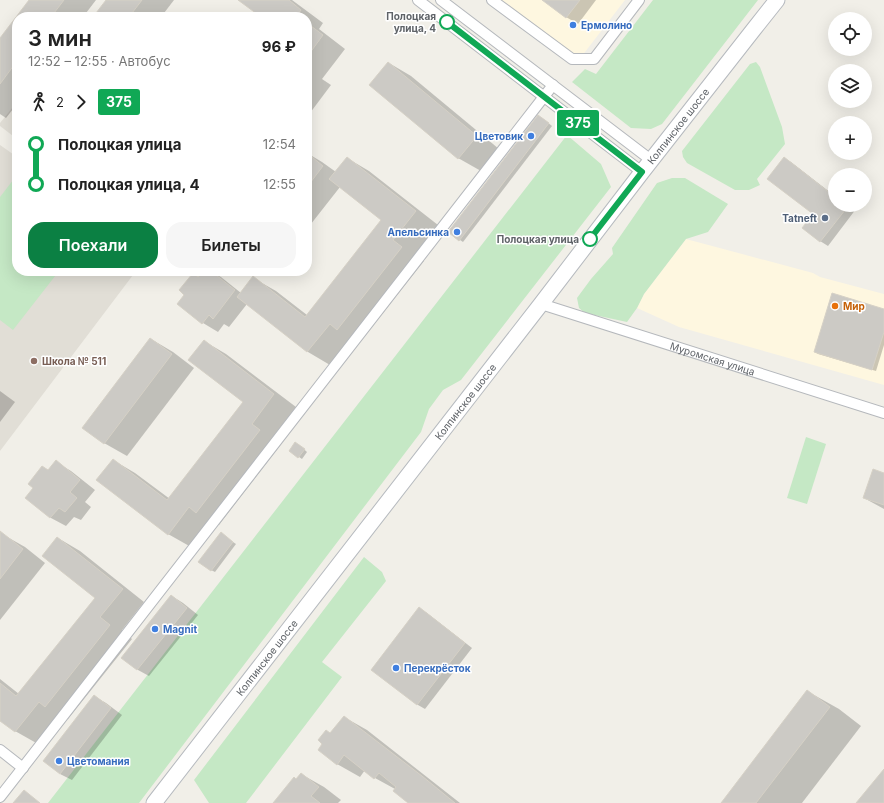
<!DOCTYPE html>
<html lang="ru">
<meta charset="utf-8">
<style>
body{margin:0;font-family:Inter,sans-serif;background:#f6f6f6;color:#222;height:100vh;display:flex;flex-direction:column;font-size:15px;white-space:nowrap}
*{box-sizing:border-box;margin:0}
p{font-size:13px;color:#767676}
.icon{flex:none;width:22px;height:22px;fill:none;stroke:currentColor;stroke-width:2;stroke-linecap:round;stroke-linejoin:round}
.map{position:relative;flex:1;overflow:hidden}
.details{position:absolute;left:12px;top:12px;width:300px;height:264px;display:flex;flex-direction:column;background:#fff;border-radius:16px;box-shadow:0 4px 16px #0002}
.details>*{flex:none}
.badge{padding:0 8px;border-radius:3px;font-size:14px;line-height:26px}
.tools{position:absolute;left:828px;top:12px;display:grid;gap:8px}
.tools a{display:grid;place-items:center;width:44px;height:44px;border-radius:50%;background:#fff;box-shadow:0 4px 16px #0002;font-size:20px}
.map>.badge{position:absolute;translate:-50% -50%;box-shadow:0 0 0 2px #fff}
.legs{display:flex;align-items:center;gap:6px;height:44px;padding:0 16px;font-size:13px}
.legs p{margin-inline-start:auto}
.summary{display:flex;align-items:center;justify-content:space-between;height:68px;padding:0 16px}
h1{font-size:22px;font-weight:600;line-height:30px}
.primary-button{display:flex;gap:8px;margin-top:auto;padding:8px 16px}
.primary-button a{flex:1;height:46px;border-radius:16px;background:#0b8043;color:#fff;font-size:16px;font-weight:600;line-height:46px;text-align:center}
.primary-button a+a{background:#f6f6f6;color:#222}
ul{padding:0 16px;list-style:none}
li{display:flex;align-items:center;gap:14px;height:40px;font-size:15px}
li i{display:grid;place-items:center;width:6px;height:100%;margin:0 5px;background:currentColor}
li i::after{content:'';width:10px;height:10px;margin:-5px;border:3px solid;border-radius:50%;background:#fff}
li p{margin-inline-start:auto}
li:first-child i{background:linear-gradient(#0000 50%,currentColor 0)}
li:last-child i{background:linear-gradient(currentColor 50%,#0000 0)}
.map>svg:first-child{display:block}
.commercial{fill:#fef7e0}
.education{fill:#e1ded6}
.green{fill:#c5e8c5}
.shadow{fill:#0003}
.building{fill:#cccac5;stroke:#d6d1c6}
.lines{fill:none;stroke-linecap:round;stroke-linejoin:round}
.street-casing{stroke:#b5b8bc;stroke-width:12}
.secondary-casing{stroke:#b6babf;stroke-width:17}
.street{stroke:#fff;stroke-width:10}
.secondary{stroke:#fff;stroke-width:15}
.line-1-casing{stroke:#fff;stroke-width:9}
.line-1{stroke:#10a855;stroke-width:6}
.stop-1-dot{fill:#fff;stroke:#10a855;stroke-width:2}
.shop-dot{fill:#3f7fe0;stroke:#fff;stroke-width:1.5}
.service-dot{fill:#5c6f8a;stroke:#fff;stroke-width:1.5}
.food-dot{fill:#e8710a;stroke:#fff;stroke-width:1.5}
.education-dot{fill:#8d6e63;stroke:#fff;stroke-width:1.5}
.labels{text-anchor:middle;dominant-baseline:central;stroke-width:3;stroke-linejoin:round;paint-order:stroke}
.stop-label{font-size:10px;font-weight:bold;fill:#5f6368;stroke:#fff;text-anchor:end}
.shop-label{font-size:10px;font-weight:bold;fill:#366cbe;stroke:#fff;text-anchor:start}
.street-label{font-size:10px;fill:#5f6368;stroke:#fff}
.service-label{font-size:10px;font-weight:bold;fill:#4e5e75;stroke:#fff;text-anchor:end}
.food-label{font-size:10px;font-weight:bold;fill:#c56008;stroke:#fff;text-anchor:start}
.education-label{font-size:10px;font-weight:bold;fill:#785e54;stroke:#fff;text-anchor:start}
</style>
<div class="map">
<svg width="884" height="803" viewBox="0 0 884 803">
<rect width="100%" height="100%" fill="#f1efe8"/>
<g class="commercial">
<path d="M488,0h137l-50,65z"/>
<path d="M686,239l127,34 7,4 64,17v91l-205,-58 -42,-19 7,-14z"/>
</g>
<g class="education">
<path d="M17,102v37l-17,-13v-3z"/>
<path d="M0,145l17,12v114h119l-136,180z"/>
</g>
<g class="green">
<path d="M653,0h105l-96,124 -11,5 -20,-1 -59,-46 13,-13 11,5z"/>
<path d="M756,62l4,5 22,60 3,17 -28,35 3,6 -11,5h-14l-48,-27 -4,-6 -1,-6 68,-87z"/>
<path d="M567,135l34,29 10,23 -150,193 -18,10 -14,19 -8,23 -282,371h-91z"/>
<path d="M17,175v96h42l-46,59 -13,-10v-123z"/>
<path d="M672,178h13l43,26 -20,28 -22,7 -42,55 -7,14 -10,14 -42,-9 -6,-5 -2,-10 14,-19 22,-25 -1,-6 45,-65z"/>
<path d="M806,437l20,7 -19,60 -20,-6z"/>
<path d="M364,557l18,15 4,9 -64,81 20,15 -96,126h-37l-15,-23z"/>
</g>
<g class="shadow">
<path d="M30,0h66l-13,17h-66v87l-11,14 -6,-4v-75z"/>
<path d="M107,0h67l-13,17h-66z"/>
<path d="M239,0h53l31,23 -4,6 26,20 -23,30 9,6 -24,32v-100h-45z"/>
<path d="M544,0h52l-18,24 -12,-7z"/>
<path d="M389,63l22,13 88,73 -18,22 -23,-13z"/>
<path d="M542,118l10,8 -89,116 -3,-2 -10,-8z"/>
<path d="M307,153l15,9 14,10 11,-14 22,13 69,54 -23,29 9,7 -64,81 -8,-5 -22,28 -22,-13 -61,-48 -18,23 -5,-3 -6,8 -15,-9 -4,-45 5,-7h6l11,6 20,16 12,-15 23,13 31,24 75,-95 -42,-33 -33,42z"/>
<path d="M784,158l7,4 40,31 4,-5v17h24l-31,41 -8,-5 -17,-13 11,-14z"/>
<path d="M884,310v35l-8,26 -58,-17 -3,-2z"/>
<path d="M151,339l22,13 21,16 -67,88 -23,-13z"/>
<path d="M204,341l22,13 70,53 -23,30 9,6 -63,82 -8,-5 -20,27 -23,-13 -55,-74 22,13 35,26 74,-98z"/>
<path d="M0,391l15,11 -15,20z"/>
<path d="M299,445l8,7 -5,7 -3,-2z"/>
<path d="M56,462l15,9 24,19 -10,12 6,5 -10,13 -7,-3 -8,9 -15,-8 -24,-20z"/>
<path d="M884,474v35l-20,-11z"/>
<path d="M2,534l23,13 20,16 -45,57v-84z"/>
<path d="M224,536l12,8 -21,28 -4,-2z"/>
<path d="M58,538l22,13 64,51 -22,28 10,9 -64,80 -7,-4 -23,29 -23,-13 -15,-12v-40l19,15 77,-96z"/>
<path d="M172,596l11,7 15,12 -49,61 -11,-6 -15,-12z"/>
<path d="M419,608l8,5 45,35 -47,61 -7,-4 -46,-36z"/>
<path d="M807,691l32,18 22,17 -59,77h-80z"/>
<path d="M94,696l12,7 16,12 -50,65 -12,-6z"/>
<path d="M344,717l23,13 93,73h-51l-14,-14 -20,-11 -10,-8 -5,7 -23,-13 -6,-30z"/>
<path d="M301,774l23,13 17,13 -3,3h-63z"/>
</g>
<g class="building">
<path d="M29,0h35l-13,17h-34v44l-17,23v-46z"/>
<path d="M106,0h36l-13,17h-36z"/>
<path d="M238,0h51l12,10 -5,7h-35z"/>
<path d="M542,0h38l-14,18z"/>
<path d="M307,23l16,12 -16,22z"/>
<path d="M388,62l89,74 -19,23 -89,-74z"/>
<path d="M538,115l11,8 -90,118 -11,-9z"/>
<path d="M307,153l16,13 -16,21z"/>
<path d="M347,157l69,54 -23,29 9,7 -65,83 -7,-6 -23,28 -70,-55 16,-21 52,41 76,-97 -52,-41z"/>
<path d="M784,157l51,40v8h14l-29,37 -18,-14 11,-14 -46,-35z"/>
<path d="M203,271h8l24,19 -22,29 -4,-4 -7,9 -25,-20 7,-9 -5,-5 14,-17 5,4z"/>
<path d="M832,293l52,16v23l-12,38 -58,-18z"/>
<path d="M150,338l22,16 -68,90 -22,-16z"/>
<path d="M204,340l70,54 -22,30 8,6 -64,83 -7,-6 -21,28 -72,-55 17,-21 54,41 76,-98 -55,-42z"/>
<path d="M295,442l10,7 -7,9 -9,-7z"/>
<path d="M56,460l24,20 -10,12 7,6 -12,14 -6,-4 -9,10 -25,-20 8,-10 -5,-4 14,-18 6,4z"/>
<path d="M873,469l11,4v32l-21,-7z"/>
<path d="M0,531l23,18 -23,30z"/>
<path d="M221,532l12,10 -22,29 -13,-9z"/>
<path d="M57,537l66,52 -23,28 10,8 -65,82 -6,-5 -24,30 -15,-11v-38l16,13 79,-98 -53,-42z"/>
<path d="M171,595l16,13 -50,62 -16,-12z"/>
<path d="M419,607l46,36 -48,62 -46,-35z"/>
<path d="M807,690l23,17 -74,96h-35z"/>
<path d="M94,695l17,13 -51,66 -17,-13z"/>
<path d="M344,716l78,60 33,27h-47l-15,-12 3,-4 -17,-14 -5,6 -30,-24 -7,10 -19,-15 4,-6 -4,-4 8,-10 4,3z"/>
<path d="M884,769v34h-28z"/>
<path d="M301,773l18,14 -8,9 9,7h-47l21,-26 2,2z"/>
<path d="M24,790l16,13h-27z"/>
</g>
<g class="lines">
<g class="street-casing">
<g id="street">
<path d="M418,0l224,172"/>
<path d="M441,0l210,160"/>
<path d="M492,0l80,59h22l45,-59"/>
<path id="s1" d="M541,304l343,109"/>
<path d="M0,750l23,18"/>
<path d="M0,797l553,-712"/>
</g>
</g>
<g class="secondary-casing">
<g id="secondary">
<path id="s2" d="M154,803l387,-499 101,-132 112,-143 23,-29"/>
</g>
</g>
<use href="#street" class="street"/>
<use href="#secondary" class="secondary"/>
</g>
<g class="lines">
<g class="line-1-casing">
<path id="line-1" d="M447,22l195,150 -52,67"/>
</g>
<use href="#line-1" class="line-1"/>
</g>
<g class="stop-1-dot">
<circle cx="447" cy="22" r="7"/>
<circle cx="590" cy="239" r="7"/>
</g>
<g class="shop-dot">
<circle cx="573" cy="25" r="4"/>
<circle cx="531" cy="136" r="4"/>
<circle cx="457" cy="232" r="4"/>
<circle cx="155" cy="629" r="4"/>
<circle cx="396" cy="668" r="4"/>
<circle cx="59" cy="761" r="4"/>
</g>
<circle class="service-dot" cx="825" cy="218" r="4"/>
<circle class="food-dot" cx="835" cy="306" r="4"/>
<circle class="education-dot" cx="34" cy="361" r="4"/>
<g class="labels">
<g class="stop-label">
<text x="436" y="16">Полоцкая<tspan x="436" dy="12">улица, 4</tspan></text>
<text x="579" y="239">Полоцкая улица</text>
</g>
<g class="shop-label">
<text x="581" y="25">Ермолино</text>
<text x="523" y="136" text-anchor="end">Цветовик</text>
<text x="449" y="232" text-anchor="end">Апельсинка</text>
<text x="163" y="629">Magnit</text>
<text x="404" y="668">Перекрёсток</text>
<text x="67" y="761">Цветомания</text>
</g>
<g class="street-label">
<text stroke="none"><textPath href="#s2" startOffset="856">Колпинское шоссе</textPath></text>
<text stroke="none"><textPath href="#s1" startOffset="180">Муромская улица</textPath></text>
<text stroke="none"><textPath href="#s2" startOffset="508">Колпинское шоссе</textPath></text>
<text stroke="none"><textPath href="#s2" startOffset="184">Колпинское шоссе</textPath></text>
</g>
<g class="service-label">
<text x="817" y="218">Tatneft</text>
</g>
<g class="food-label">
<text x="843" y="306">Мир</text>
</g>
<g class="education-label">
<text x="42" y="361">Школа № 511</text>
</g>
</g>
</svg>
<div class="tools">
<a><svg class="icon" aria-label="locate" viewBox="0 0 24 24"><circle cx="12" cy="12" r="6"/><path d="M12 2v4M12 18v4M2 12h4M18 12h4"/></svg></a>
<a><svg class="icon" aria-label="layers" viewBox="0 0 24 24"><path d="M12 4l9 5-9 5-9-5zM3 14l9 5 9-5"/></svg></a>
<a>+</a>
<a>−</a>
</div>
<b class="badge" style="left:578px;top:123px;background:#10a855;color:#fff">375</b>
<section class="details">
<div class="summary"><div><h1>3 мин</h1><p>12:52 – 12:55 · Автобус</p></div><b>96 ₽</b></div>
<div class="legs"><svg class="icon" aria-label="walk" viewBox="0 0 24 24"><circle cx="13" cy="4" r="2"/><path d="M13 8l-2 6 4 7M11 14l-3 7M7 12l3-4h3l4 4"/></svg>2<svg class="icon" aria-label="forward" viewBox="0 0 24 24"><path d="M9 5l7 7-7 7"/></svg><b class="badge" style="background:#10a855;color:#fff">375</b></div>
<ul>
<li><i style="color:#10a855"></i><b>Полоцкая улица</b><p>12:54</p></li>
<li><i style="color:#10a855"></i><b>Полоцкая улица, 4</b><p>12:55</p></li>
</ul>
<div class="primary-button"><a>Поехали</a><a>Билеты</a></div>
</section>
</div>
